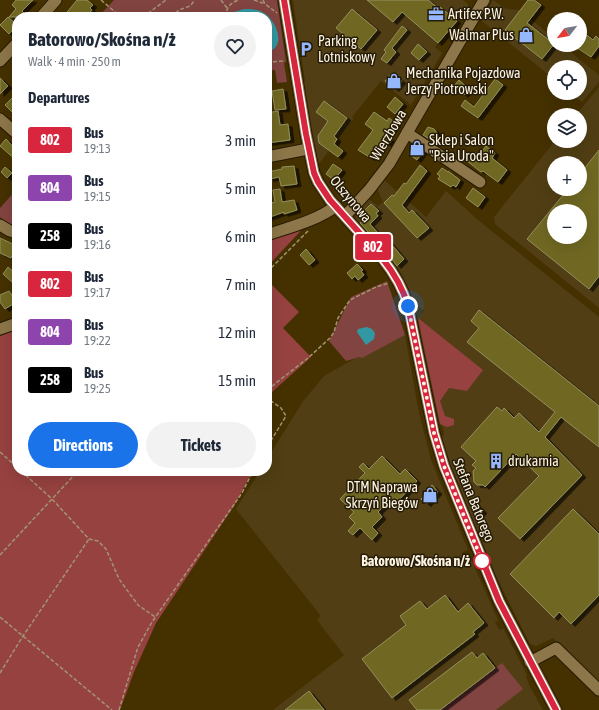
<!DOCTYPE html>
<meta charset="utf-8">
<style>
body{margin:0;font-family:"Asap Condensed",sans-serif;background:#f2f2f3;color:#1f2937;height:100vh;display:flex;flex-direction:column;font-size:15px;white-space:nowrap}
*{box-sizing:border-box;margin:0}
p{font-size:13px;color:#747a83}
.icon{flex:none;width:22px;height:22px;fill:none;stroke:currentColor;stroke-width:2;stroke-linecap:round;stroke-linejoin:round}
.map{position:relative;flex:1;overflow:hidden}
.panel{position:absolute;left:12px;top:12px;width:260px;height:464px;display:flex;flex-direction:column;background:#fff;border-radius:16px;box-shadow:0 4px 16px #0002}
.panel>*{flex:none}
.badge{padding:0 8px;border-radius:3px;font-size:14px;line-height:26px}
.needle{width:26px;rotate:239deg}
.fabs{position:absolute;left:547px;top:12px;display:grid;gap:8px}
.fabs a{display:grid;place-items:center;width:40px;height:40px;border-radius:50%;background:#fff;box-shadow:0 4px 16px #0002;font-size:20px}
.you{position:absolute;width:20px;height:20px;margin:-10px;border:3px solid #fff;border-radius:50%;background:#1a73e8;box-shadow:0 0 0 6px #1a73e833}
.map>.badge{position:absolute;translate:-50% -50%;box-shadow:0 0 0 2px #fff}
h2{padding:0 16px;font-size:15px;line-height:36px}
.round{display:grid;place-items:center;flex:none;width:42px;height:42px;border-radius:21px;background:#f2f2f3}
.head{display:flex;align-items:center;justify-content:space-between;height:68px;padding:0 16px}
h1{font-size:19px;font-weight:700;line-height:30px}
.cta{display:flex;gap:8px;margin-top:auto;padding:8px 16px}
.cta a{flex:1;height:46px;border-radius:24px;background:#1a73e8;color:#fff;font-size:16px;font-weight:700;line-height:46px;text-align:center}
.cta a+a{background:#f2f2f3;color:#1f2937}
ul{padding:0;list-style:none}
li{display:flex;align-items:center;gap:12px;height:48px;padding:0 16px}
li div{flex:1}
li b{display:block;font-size:15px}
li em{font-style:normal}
li .badge{min-width:44px;font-weight:700;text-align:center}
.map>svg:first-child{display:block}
.built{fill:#513e14;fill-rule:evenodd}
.green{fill:#824441}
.forest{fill:#964240}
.water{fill:#3197a0}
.building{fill:#6f6820;stroke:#94905e;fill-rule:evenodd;filter:url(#shadow)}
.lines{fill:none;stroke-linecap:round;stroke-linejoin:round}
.minor-casing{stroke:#251a03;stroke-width:13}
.path{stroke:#a39473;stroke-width:1.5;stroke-dasharray:4 2;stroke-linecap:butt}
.minor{stroke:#8d7649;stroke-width:11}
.line-casing{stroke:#fff;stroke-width:9}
.line{stroke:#d7263d;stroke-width:6}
.walk{stroke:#fdf3e0;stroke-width:4;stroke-dasharray:0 7.2}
.stop-dot{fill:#fff;stroke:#d7263d;stroke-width:2}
.labels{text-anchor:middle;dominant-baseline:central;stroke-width:3;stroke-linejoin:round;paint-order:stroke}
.poi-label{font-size:14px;fill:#fdf3e0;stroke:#241b08;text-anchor:start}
.street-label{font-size:14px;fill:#fdf3e0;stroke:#241b08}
.stop-label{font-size:14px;font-weight:bold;fill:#fdf3e0;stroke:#241b08;text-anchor:end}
</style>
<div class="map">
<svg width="599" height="710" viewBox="0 0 599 710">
<defs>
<filter id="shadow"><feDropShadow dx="4" dy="2.5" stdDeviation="0" flood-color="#0009"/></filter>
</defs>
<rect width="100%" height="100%" fill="#453100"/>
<g class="built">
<path d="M293,0h170l6,5 -34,42 7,6 -31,52 -30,-24 -29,36 1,2 -32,42 -4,2 -14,-80 2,-2z"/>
<path d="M493,0l13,9 13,1 35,28v7h8l37,30v7l-17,20 -11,-9h9v-26h-26v12l-72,-58z"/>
<path d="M599,87v221l-104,-84 -1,-7 61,-76h25v-26h-4zM554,163h26v26h-26zM554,211h26v26h-26z"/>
<path d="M383,179l43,38 20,-26 32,29 121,97v365l-46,-44 -17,8 -6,-2 -36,-72 -12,-29 3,-3 -4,-8h-4l-21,-50 -15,-45 3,-2 -1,-7 -3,-4 -21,-96 -1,-10 6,-7 -9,-8 -16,-33 -40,-46 -4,-8 1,-5 10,-11h4l8,6 5,-4 -6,-14z"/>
<path d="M405,335l14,78 12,47 37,90 -6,2 3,9 5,-4 28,63 -3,3 5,7 3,-2 24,47 -1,1 3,9 14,25h-270l71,-55 -27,-35 4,-4 -85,-107 24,-38h7v-12l37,-59 20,-24 37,-21z"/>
</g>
<g class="green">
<path d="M114,0h163l9,62 -2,1 3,19 -10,1 -2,-13 -8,1v-54h-169z"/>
<path d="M17,189v38l-11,-5 -6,-5v-9z"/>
<path d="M387,281l18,54 -43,23 -3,-1 -13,4 -17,-20 22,-44z"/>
<path d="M502,663l21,26 -27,21h-56z"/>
</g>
<g class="forest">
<path d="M308,223l-41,44v-29z"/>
<path d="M267,280l32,32 -16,16 28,29 -39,35 -5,27z"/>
<path d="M418,318l65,52 -16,21 -18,-3 -9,13 5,15 9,3v6l-7,2 -7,-3z"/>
<path d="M17,329v142h236l-19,35 -78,117 -22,49 -14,38h-120v-374z"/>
</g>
<g class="water">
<path d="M244,9c5,0 11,0 16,2 15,5 29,36 7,41v-35h-34l1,-5z"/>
<path d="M367,327l5,2 3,4 -1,6 -8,6 -9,-13 1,-3z"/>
</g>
<g class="building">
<path d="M16,0h17l-11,11 6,6h-19l7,-8 -4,-4z"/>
<path d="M77,0h10l6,5 -3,3 2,2 -6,7h-23z"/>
<path d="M367,0h61l11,9 1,-2 17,14 -19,22 -36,-31 -9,10z"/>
<path d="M528,0h6l7,5 -14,18 27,21 -12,15 -37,-29z"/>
<path d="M352,9l25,21 -16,19 -25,-21z"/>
<path d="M8,17l9,8 -8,9 -9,-9z"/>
<path d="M402,26l5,4 -15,18 4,4 -9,11 -6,-4 5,-7 -2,-2z"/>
<path d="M583,32l10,8 3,-4 3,3v7l-8,11 -18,-12h7v-9z"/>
<path d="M418,44l9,8 -8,8 -8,-7z"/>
<path d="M392,73l10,8 -7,8 -10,-8z"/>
<path d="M0,78l8,8 -8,8z"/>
<path d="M495,79l8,6 -25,33 -17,-12 4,-6 9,7z"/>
<path d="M459,80l10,9 -5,6 -10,-9z"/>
<path d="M283,89l3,20 -11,1 -3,-19z"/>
<path d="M13,97l4,4v10l-3,3 -9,-9z"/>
<path d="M395,97l8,7 -8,10 -8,-7z"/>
<path d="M324,101l23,17 -13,18 3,3 -3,5 9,7 -5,6 -19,-14 -1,-7 10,-15 -12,-9z"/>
<path d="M278,111l2,14 8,-1 2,16 -23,3v-9h2l-2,-21z"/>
<path d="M374,112l13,9 2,-3 8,6 -10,12 5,4 -4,5 -4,-4 -13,17 -13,-8 15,-20 -8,-6z"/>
<path d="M428,127l6,2 3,4 -5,8 -9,-6z"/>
<path d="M6,139l11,12v10l-17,-15z"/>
<path d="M414,146l9,6 -6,8 -8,-6z"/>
<path d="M486,146l9,7 -3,5 15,12 -9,12 -15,-11 -2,1 -14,-11 5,-7 4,-1 3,2z"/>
<path d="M599,150v126l-10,13 -62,-50 41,-50h12v-15zM554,211h26v26h-26z"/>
<path d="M333,164l9,6 -8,10 -8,-6z"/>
<path d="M420,165l7,6 -25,34 7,8 3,-3 17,18 -12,10 -33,-35 8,-8 2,1 10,-13 2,1z"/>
<path d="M294,166l3,18 -16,2 -2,-9 -9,2 -2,-7 14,-3v-2z"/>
<path d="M5,167l7,6 -5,5 -6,-6z"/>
<path d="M442,168l6,4v-1l12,9 -4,7 -3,-2 -2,2 -13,-8 2,-3 -3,-2z"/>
<path d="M473,188l12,9 -7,10 -12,-9z"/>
<path d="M280,189l2,13 12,-2 3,10 -13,4v-2l-17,6v-14l8,-2 -2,-12z"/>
<path d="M371,204l8,7 -3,2 2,3 -8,8 14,16 2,-2 18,21 -7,7 -10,-13 -27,-30 6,-4 -5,-5z"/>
<path d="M0,238l17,8 -6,12 -11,-5z"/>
<path d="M306,249l9,11 -6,5 -9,-10z"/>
<path d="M357,264l6,6 -2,1 3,4 -6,5 -3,-4 -3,3 -5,-6z"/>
<path d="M8,267l9,8v4l-4,4 -10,-9z"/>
<path d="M9,291l6,9 -2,4 -8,5 -5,-7v-7z"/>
<path d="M479,310l120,96v41l-38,-30 -16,20 37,38 -62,64 -22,-21 41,-42 -23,-22 -31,33 -2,-2h-6l-3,-3 -1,-11 3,-3 -4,-3 4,-4 -15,-14 36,-40 5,4 2,-3 10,10 5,-5 20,19 16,-20 -88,-70 12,-14 -8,-7z"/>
<path d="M382,456l18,18 5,-5 12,12 -23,24 -5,-4 -11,11 4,5 -10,10 6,6 -6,7 -12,-12 -7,7 -5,-4 7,-8 -6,-6 5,-5 -14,-13 25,-26 -6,-6 4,-4 6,6z"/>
<path d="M432,485l6,7 -11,12 -6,-5 7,-7 -1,-2z"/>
<path d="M475,503l8,8 -4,4 -8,-7z"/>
<path d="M573,509l26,25v61l-28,29 -12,-12 -5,6 -44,-44z"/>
<path d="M445,595l13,17 10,-9 16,20 -11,9 2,2 -83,64 -30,-39 44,-34 -6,-9 20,-15 7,8z"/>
<path d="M472,652l5,6 6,-5 12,15 -55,42h-23l-8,-10z"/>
<path d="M309,691l15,19h-39z"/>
</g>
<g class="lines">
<g class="minor-casing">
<g id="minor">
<path d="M284,0l22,134 8,39 4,9 12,18 52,58c12,15 21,30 26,48l26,127 10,33 55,135 57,109"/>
<path d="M41,17l15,-17"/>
<path d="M0,61l17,-18"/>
<path d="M0,119l17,15"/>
<path d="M407,133l73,49"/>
<path d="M267,157l41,-8"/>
<path d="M345,216l24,-26 20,-26 95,-164"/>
<path d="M0,225l10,6 7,2"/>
<path d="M267,235c23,-8 49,-14 69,-29"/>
<path d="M0,329l17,-6"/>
<path d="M530,662l26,-14 43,42"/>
</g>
</g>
<g class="path">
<path d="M101,0l20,17"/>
<path d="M221,0l6,8"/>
<path d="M254,0l11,4"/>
<path d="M263,0l2,4 12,9"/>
<path d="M143,17l23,-17"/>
<path d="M171,17l8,-7 11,-4 5,-6"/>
<path d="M226,17c0,-9 3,-13 12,-17"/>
<path d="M267,62l18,-1"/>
<path d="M267,272l41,-41"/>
<path d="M267,390l41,-32 22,-20 4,-6 4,-14 12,-18 26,-13 13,-4"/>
<path d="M267,396v2l14,10 5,8 -19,31"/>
<path d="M0,452l17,15"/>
<path d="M21,471l31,28 37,40 9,2 8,8 13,30 19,26 17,12"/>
<path d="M0,555l78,-84"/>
<path d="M0,617l112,93"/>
<path d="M0,673l23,-37 66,-97"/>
<path d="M119,710l19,-63 14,-25 90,-129 11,-22"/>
</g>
<use href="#minor" class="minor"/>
</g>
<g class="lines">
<g class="line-casing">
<path id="line" d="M284,0l22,134 8,39 4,9 12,18 52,58c12,15 21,30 26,48l26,127 10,33 55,135 57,109"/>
</g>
<use href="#line" class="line"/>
<path class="walk" d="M408,306l26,127 10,33 38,95"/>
</g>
<defs>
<g id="office-bare" transform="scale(1.2)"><path d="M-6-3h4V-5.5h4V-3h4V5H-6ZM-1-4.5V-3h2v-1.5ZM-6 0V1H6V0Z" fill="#94b7fd" stroke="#241b08" stroke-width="2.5" paint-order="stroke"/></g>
<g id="shop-bare" transform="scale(1.2)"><path d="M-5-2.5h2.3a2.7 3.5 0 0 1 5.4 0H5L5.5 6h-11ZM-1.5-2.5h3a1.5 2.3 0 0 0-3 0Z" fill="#94b7fd" stroke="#241b08" stroke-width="2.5" paint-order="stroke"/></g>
<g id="parking-bare" transform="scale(1.2)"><path d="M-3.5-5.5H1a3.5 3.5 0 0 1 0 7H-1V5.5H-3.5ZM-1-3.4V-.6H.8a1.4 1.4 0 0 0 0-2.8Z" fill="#94b7fd" stroke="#241b08" stroke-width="2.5" paint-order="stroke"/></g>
<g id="building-bare" transform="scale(1.2)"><path d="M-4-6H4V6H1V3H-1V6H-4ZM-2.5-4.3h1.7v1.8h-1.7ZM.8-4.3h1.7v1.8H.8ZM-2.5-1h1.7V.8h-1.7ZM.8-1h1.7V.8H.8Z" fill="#94b7fd" stroke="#241b08" stroke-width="2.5" paint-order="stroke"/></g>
</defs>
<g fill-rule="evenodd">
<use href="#office-bare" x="436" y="14"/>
<use href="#shop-bare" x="526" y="35"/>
<use href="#parking-bare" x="306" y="49"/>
<use href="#shop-bare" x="394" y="81"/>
<use href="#shop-bare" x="417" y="148"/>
<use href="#building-bare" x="496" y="461"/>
<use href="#shop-bare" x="430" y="495"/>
</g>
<circle class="stop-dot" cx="482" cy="561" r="8"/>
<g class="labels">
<g class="poi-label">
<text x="448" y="14">Artifex P.W.</text>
<text x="514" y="35" text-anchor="end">Walmar Plus</text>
<text x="318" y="41">Parking<tspan x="318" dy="16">Lotniskowy</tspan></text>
<text x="406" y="73">Mechanika Pojazdowa<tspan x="406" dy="16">Jerzy Piotrowski</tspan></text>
<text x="429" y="140">Sklep i Salon<tspan x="429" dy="16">"Psia Uroda"</tspan></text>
<text x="508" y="461">drukarnia</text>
<text x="418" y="487" text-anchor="end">DTM Naprawa<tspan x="418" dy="16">Skrzyń Biegów</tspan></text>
</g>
<g class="street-label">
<text transform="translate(388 135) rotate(-59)">Wierzbowa</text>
<text transform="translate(351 199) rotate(50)">Olszynowa</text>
<text transform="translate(474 500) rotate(68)">Stefana Batorego</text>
</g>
<g class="stop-label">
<text x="470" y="561">Batorowo/Skośna n/ż</text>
</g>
</g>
</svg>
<div class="fabs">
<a><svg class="needle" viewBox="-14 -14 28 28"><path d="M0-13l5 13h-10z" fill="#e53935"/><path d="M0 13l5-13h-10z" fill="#747a83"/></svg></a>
<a><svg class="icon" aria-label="locate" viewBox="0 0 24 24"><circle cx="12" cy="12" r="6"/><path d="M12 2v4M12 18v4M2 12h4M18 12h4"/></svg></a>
<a><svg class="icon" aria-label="layers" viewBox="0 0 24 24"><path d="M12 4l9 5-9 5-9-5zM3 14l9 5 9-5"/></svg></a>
<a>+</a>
<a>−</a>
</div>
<div class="you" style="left:408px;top:306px"></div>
<b class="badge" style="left:373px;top:247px;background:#d7263d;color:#fff">802</b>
<section class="panel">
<div class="head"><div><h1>Batorowo/Skośna n/ż</h1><p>Walk · 4 min · 250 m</p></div><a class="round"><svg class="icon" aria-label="heart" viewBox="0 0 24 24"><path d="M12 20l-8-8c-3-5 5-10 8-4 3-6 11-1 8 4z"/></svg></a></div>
<h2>Departures</h2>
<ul>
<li><span class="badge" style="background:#d7263d;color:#fff">802</span><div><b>Bus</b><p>19:13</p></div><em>3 min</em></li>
<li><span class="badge" style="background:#8e44ad;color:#fff">804</span><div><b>Bus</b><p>19:15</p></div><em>5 min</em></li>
<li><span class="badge" style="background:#000;color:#fff">258</span><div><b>Bus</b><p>19:16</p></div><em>6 min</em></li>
<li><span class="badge" style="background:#d7263d;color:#fff">802</span><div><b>Bus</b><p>19:17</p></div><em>7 min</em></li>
<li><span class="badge" style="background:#8e44ad;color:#fff">804</span><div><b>Bus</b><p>19:22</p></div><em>12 min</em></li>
<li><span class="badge" style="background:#000;color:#fff">258</span><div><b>Bus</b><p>19:25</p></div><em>15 min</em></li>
</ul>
<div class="cta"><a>Directions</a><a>Tickets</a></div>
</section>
</div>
